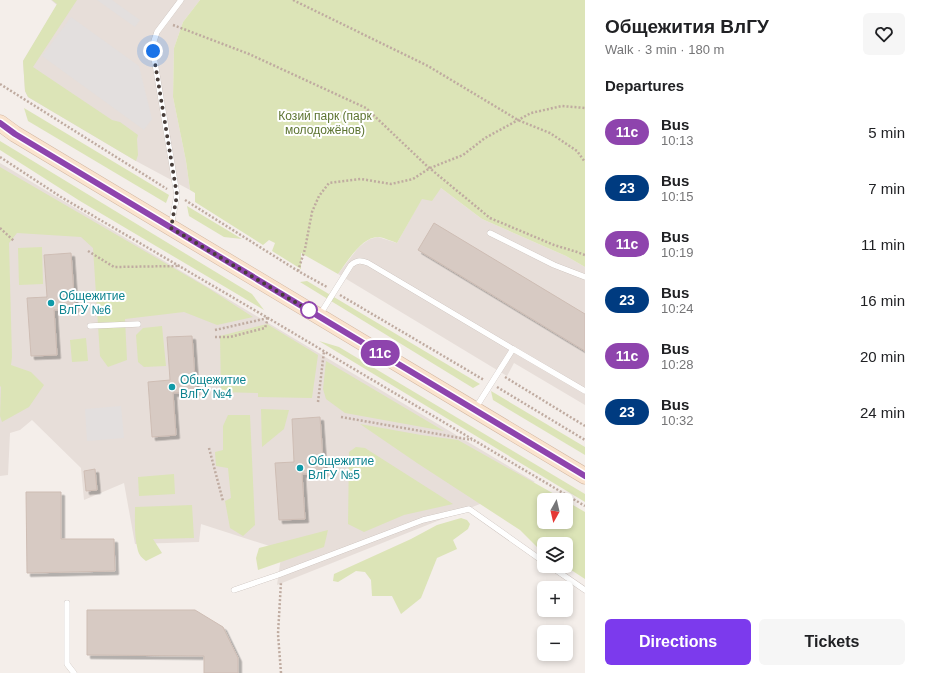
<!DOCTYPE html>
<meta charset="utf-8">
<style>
body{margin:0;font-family:Arial,sans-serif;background:#f6f6f6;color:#202124;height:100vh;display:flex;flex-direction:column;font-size:15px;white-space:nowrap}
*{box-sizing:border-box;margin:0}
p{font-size:13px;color:#757577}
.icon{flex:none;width:22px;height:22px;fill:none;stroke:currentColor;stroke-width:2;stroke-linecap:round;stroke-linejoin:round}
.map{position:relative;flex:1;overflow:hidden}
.side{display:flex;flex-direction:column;background:#fff;width:340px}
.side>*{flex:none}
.badge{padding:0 8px;border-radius:13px;font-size:14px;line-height:26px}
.needle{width:26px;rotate:188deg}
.buttons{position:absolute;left:537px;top:493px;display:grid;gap:8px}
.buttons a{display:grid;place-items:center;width:36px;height:36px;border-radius:6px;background:#fff;box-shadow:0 2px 6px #0003;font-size:20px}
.you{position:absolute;width:20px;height:20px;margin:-10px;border:3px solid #fff;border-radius:50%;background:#1a73e8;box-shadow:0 0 0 6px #1a73e833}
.map>.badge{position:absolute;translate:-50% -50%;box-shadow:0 0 0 2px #fff}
h2{padding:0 20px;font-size:15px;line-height:36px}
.round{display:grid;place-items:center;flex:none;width:42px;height:42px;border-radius:6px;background:#f6f6f6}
.summary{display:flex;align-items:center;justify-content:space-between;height:68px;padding:0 20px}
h1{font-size:19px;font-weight:800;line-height:30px}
.primary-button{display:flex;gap:8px;margin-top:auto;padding:8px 20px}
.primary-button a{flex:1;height:46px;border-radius:6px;background:#7c3aed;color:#fff;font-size:16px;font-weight:800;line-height:46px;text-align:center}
.primary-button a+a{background:#f6f6f6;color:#202124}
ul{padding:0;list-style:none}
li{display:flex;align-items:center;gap:12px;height:56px;padding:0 20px}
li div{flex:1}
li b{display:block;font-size:15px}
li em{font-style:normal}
li .badge{min-width:44px;font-weight:700;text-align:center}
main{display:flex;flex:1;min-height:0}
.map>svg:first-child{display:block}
.residential{fill:#e7ded9}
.green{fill:#dce4b7}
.parking{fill:#e3dfde}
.building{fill:#d7cac3;stroke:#cebdb4;filter:url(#shadow)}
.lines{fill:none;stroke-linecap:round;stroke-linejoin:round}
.lane-casing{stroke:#c1b6b0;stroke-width:6}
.secondary-casing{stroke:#d2b6a0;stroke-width:17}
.path{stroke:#bfaba0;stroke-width:2.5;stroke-dasharray:2 2;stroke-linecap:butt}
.lane{stroke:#fff;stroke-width:5.5}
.secondary{stroke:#fae3ce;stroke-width:16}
.line-casing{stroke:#fff;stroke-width:9}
.line{stroke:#8e44ad;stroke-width:6}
.walk{stroke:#473d39;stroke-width:4;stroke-dasharray:0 7.2}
.culture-dot{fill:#0f9aa8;stroke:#fff;stroke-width:1.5}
.stop-dot{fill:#fff;stroke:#8e44ad;stroke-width:2}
.labels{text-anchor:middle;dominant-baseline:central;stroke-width:4;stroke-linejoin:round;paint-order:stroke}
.park-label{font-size:12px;fill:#5d7431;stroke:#fff}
.culture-label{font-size:12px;fill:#0d838f;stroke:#fff;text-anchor:start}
</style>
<main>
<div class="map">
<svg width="585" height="673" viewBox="0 0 585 673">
<defs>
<filter id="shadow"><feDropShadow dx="3.5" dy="3.5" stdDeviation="0" flood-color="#0004"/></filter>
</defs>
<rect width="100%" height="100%" fill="#f4eeea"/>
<g class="residential">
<path d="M51,0h149l-17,22 -9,26 -1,49 13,64 4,29 -54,-29 -108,-64 -3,-6 -2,-30 34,-56z"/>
<path d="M0,163l535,319 -258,103 5,-35 -81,-26 -2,18 -64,2 -11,-61 -40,17 -3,-32 -49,-48 -12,10 -10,3 -2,42 -8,1z"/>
<path d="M441,188l41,31 84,37 19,11v138l-71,-42 -7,13 -169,-102 20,-26 6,-5 6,-4 8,-2 19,6 25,-45z"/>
</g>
<g class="green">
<path d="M52,0h25l-44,67 79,53 8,2 18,13 -1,4 1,16 -2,6 -108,-64 -3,-6 -2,-30 34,-57z"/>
<path d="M200,0h385v267l-19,-11 -84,-37 -41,-31 -9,13 -10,-2 -25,44c-6,-2 -12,-5 -18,-6 -17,-1 -32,25 -41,37l-37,-21v16l-29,-18 3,-8 -6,-3 -6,5 -68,-43v-9l-5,-3 -4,-29 -13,-64 1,-49 9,-26z"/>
<path d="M24,108l145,87 -3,8 -138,-82z"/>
<path d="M0,141l252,153 12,16 -184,-109 -80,-51z"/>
<path d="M0,167l208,121 45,29 -36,8 -33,-13 -59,7 2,41 -19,7 -8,-11 -7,-108 -12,-11 -64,-4 -8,10 3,114 -1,8 20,7 13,13 -15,22 -27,15 -2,-6 1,-29 -1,-1z"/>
<path d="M187,206l55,33 -18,-2 -35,-21z"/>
<path d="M42,247l1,37 -24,1 -1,-37z"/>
<path d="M307,281l173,103 -7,4 -173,-106z"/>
<path d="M267,324l51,31 -6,43 -54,-1v-4l-37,-1 -1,-56z"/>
<path d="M162,326l4,40 -22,1 -6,-5 -2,-27 7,-7z"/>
<path d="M86,338l2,23 -16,1 -2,-22z"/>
<path d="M319,341l20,6 246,147v8z"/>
<path d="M326,361l118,70 -99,-18 -19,-14 -3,-10z"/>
<path d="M491,391l94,56v8l-92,-55z"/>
<path d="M261,409l28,1 -5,19 -22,18z"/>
<path d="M228,415h22l5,110 -12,11 -13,-8 -5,-27 6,-3 -3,-30 -12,-2 -1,-14 8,-2v-24z"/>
<path d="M360,424l61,11 37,5 107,60h-21v22h22v-21l19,11v67l-20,-13 1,-22h-22v8l-7,-5 -17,-17 -103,-67z"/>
<path d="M356,447l9,1 88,56 -49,11 -40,17 -16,-8 1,-72z"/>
<path d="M174,474l1,20 -36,2 -1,-19z"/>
<path d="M192,505l2,33 -41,1 9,14 -16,8c-4,-3 -7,-6 -8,-10 -4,-14 -3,-30 -3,-44z"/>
<path d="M461,518l6,2 3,4 -2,5 -15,11 4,9 -20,9 -16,40 -20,16 -9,-18h-20l-1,-16 -6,-8 -9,-1 -18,11 -5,-1 1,-7 77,-35 26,-14z"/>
<path d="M328,530l-4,17 -66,23 -2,-12 3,-10z"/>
</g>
<g class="parking">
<path d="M97,0h15l28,20 -5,7z"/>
<path d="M71,17l68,49 13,53 -8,11 -102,-74z"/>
<path d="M121,406l3,32 -37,3 -2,-32z"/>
</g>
<g class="building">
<path d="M434,223l151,91v37l-167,-101z"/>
<path d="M71,253l4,56 -21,1 3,45 -26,1 -4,-58 20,-1 -3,-42z"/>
<path d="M192,336l4,56 -23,1 3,42 -24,2 -4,-55 22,-2 -3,-43z"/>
<path d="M320,417l4,56 -22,1 3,45 -26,1 -4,-57 19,-1 -2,-43z"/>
<path d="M95,469l2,21 -11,1 -2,-20z"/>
<path d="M26,492h35v47h53l1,32 -88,2z"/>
<path d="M87,610h108l28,17 15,31v15h-34v-17l-117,-1z"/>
</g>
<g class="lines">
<g class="lane-casing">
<g id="lane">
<path d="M171,226l6,-31 -24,-144 1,-10 3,-9 24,-32"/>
<path d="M490,233l64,32 31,12"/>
<path d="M319,316l32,-51c6,-5 10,-5 17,-2l145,86 -38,60"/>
<path d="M90,326l48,-2"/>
<path d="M513,349l72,42"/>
<path d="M550,566l35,24"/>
<path d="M234,590l44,-15 145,-55 46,-11 75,53"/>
<path d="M67,603v61l7,9"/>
</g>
</g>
<g class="secondary-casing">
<path id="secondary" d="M0,123l15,11 570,342"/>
</g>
<g class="path">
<path d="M293,0l135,66 90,54 32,13 27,18 8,11"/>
<path d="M173,25l76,29 117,54 61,58 63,52 64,27 23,7 8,3"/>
<path d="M0,84l167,105"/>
<path d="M0,157l61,40 207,121 317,188"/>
<path d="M185,200l113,71 29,16"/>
<path d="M0,228l14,13"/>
<path d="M88,251l26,16 66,-1"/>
<path d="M298,271l7,-22 7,-37 7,-16 10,-13 32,-4 30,5 22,-5 17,-11 33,-13 22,-17 46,-25 31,-7 23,2"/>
<path d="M340,295l144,85"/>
<path d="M215,330l53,-12"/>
<path d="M215,337h15l35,-9 3,-10"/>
<path d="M505,377l80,49"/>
<path d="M497,387l88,53"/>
<path d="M318,402l6,-51"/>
<path d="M341,417l131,23"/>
<path d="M209,448l14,53"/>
<path d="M281,673l-3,-39 3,-52"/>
</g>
<use href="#lane" class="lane"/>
<use href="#secondary" class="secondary"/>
</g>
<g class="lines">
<g class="line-casing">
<path id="line" d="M0,123l15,11 570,342"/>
</g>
<use href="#line" class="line"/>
<path class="walk" d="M153,51l24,144 -6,33 139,83 -1,-1"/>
</g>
<g class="culture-dot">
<circle cx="51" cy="303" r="4"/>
<circle cx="172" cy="387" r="4"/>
<circle cx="300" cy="468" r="4"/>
</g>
<circle class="stop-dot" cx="309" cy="310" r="8"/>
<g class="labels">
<g class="park-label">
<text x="325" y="116">Козий парк (парк<tspan x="325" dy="14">молодожёнов)</tspan></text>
</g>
<g class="culture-label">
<text x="59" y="296">Общежитие<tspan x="59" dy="14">ВлГУ №6</tspan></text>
<text x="180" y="380">Общежитие<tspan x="180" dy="14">ВлГУ №4</tspan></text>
<text x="308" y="461">Общежитие<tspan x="308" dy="14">ВлГУ №5</tspan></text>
</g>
</g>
</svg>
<div class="buttons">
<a><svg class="needle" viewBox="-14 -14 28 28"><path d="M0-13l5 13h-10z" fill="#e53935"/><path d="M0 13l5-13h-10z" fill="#757577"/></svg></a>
<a><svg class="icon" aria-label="layers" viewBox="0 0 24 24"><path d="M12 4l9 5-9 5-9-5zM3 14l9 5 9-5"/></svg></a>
<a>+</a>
<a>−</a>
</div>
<div class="you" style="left:153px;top:51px"></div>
<b class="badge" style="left:380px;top:353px;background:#8e44ad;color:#fff">11с</b>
</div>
<section class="side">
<div class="summary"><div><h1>Общежития ВлГУ</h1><p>Walk · 3 min · 180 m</p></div><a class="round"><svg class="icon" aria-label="heart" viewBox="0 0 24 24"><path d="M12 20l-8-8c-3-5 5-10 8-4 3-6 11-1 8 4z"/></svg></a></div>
<h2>Departures</h2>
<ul>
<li><span class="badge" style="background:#8e44ad;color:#fff">11с</span><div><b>Bus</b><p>10:13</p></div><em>5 min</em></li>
<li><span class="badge" style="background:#003b80;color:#fff">23</span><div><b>Bus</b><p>10:15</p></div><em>7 min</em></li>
<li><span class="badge" style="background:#8e44ad;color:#fff">11с</span><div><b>Bus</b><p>10:19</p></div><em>11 min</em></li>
<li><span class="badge" style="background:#003b80;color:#fff">23</span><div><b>Bus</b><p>10:24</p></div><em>16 min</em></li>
<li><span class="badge" style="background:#8e44ad;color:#fff">11с</span><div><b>Bus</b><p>10:28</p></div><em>20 min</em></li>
<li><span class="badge" style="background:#003b80;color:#fff">23</span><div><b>Bus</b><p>10:32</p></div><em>24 min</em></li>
</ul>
<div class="primary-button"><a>Directions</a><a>Tickets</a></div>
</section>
</main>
